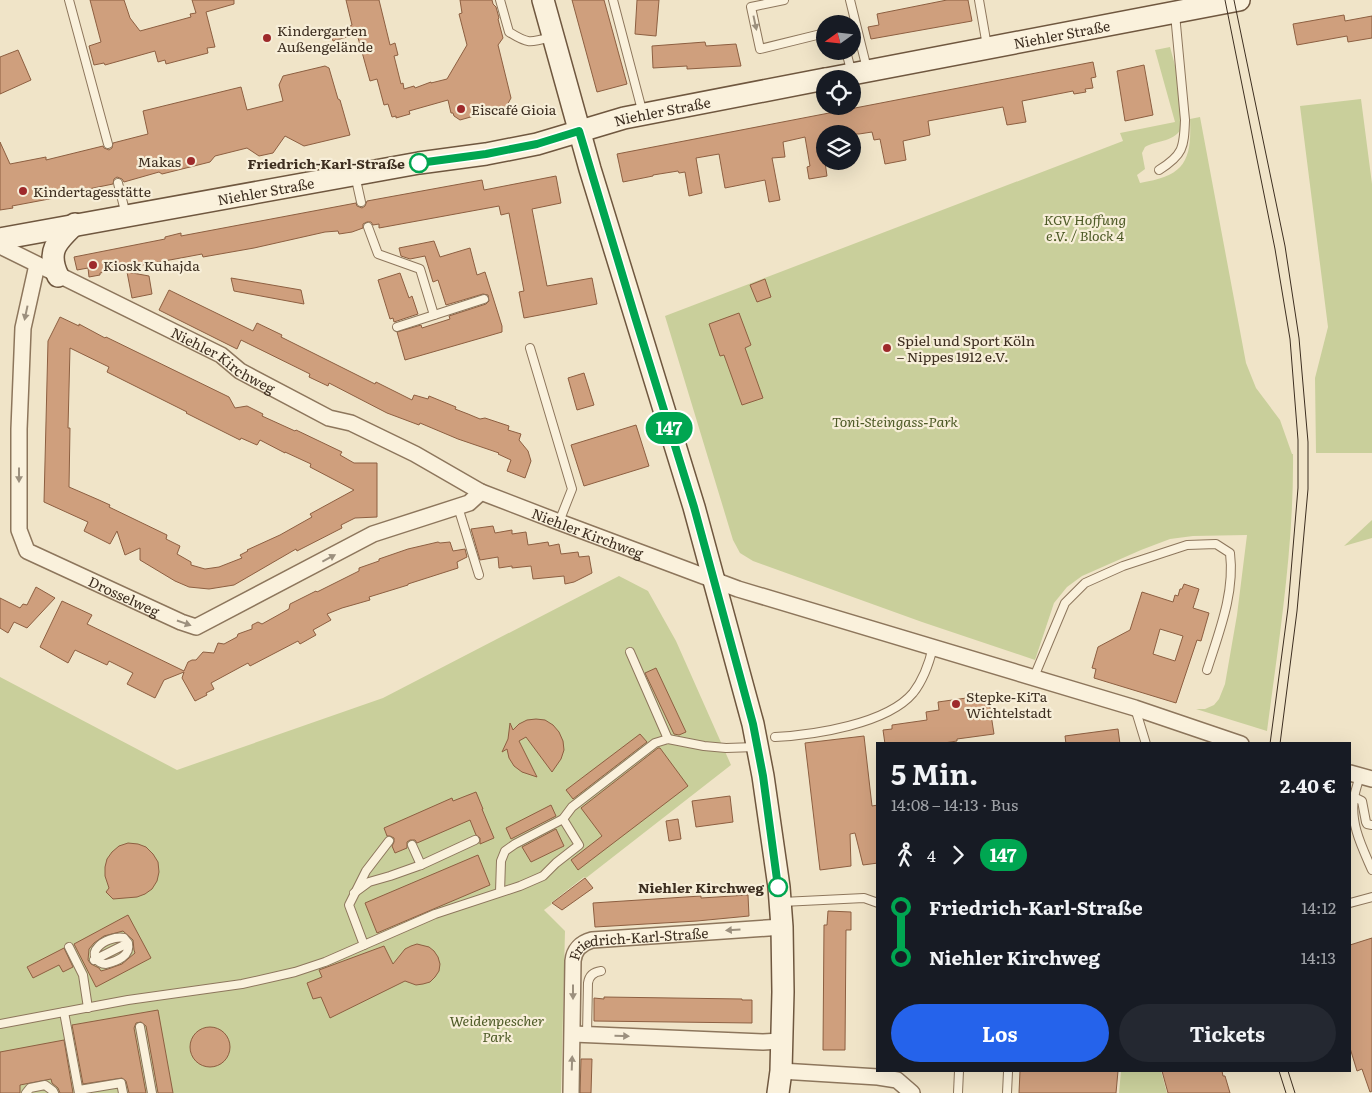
<!DOCTYPE html>
<html lang="de">
<meta charset="utf-8">
<style>
body{margin:0;font-family:Literata,serif;background:#242831;color:#f1f3f6;height:100vh;display:flex;flex-direction:column;font-size:19px;white-space:nowrap}
*{box-sizing:border-box;margin:0}
p{font-size:16px;color:#9ea1a6}
.icon{flex:none;width:28px;height:28px;fill:none;stroke:currentColor;stroke-width:2;stroke-linecap:round;stroke-linejoin:round}
.map{position:relative;flex:1;overflow:hidden}
.panel{position:absolute;left:876px;top:742px;width:475px;height:330px;display:flex;flex-direction:column;background:#171b24;border-radius:0px;box-shadow:0 5px 20px #0002}
.panel>*{flex:none}
.badge{padding:0 10px;border-radius:16px;font-size:18px;line-height:32px}
.needle{width:32px;rotate:255deg}
.tools{position:absolute;left:816px;top:15px;display:grid;gap:10px}
.tools a{display:grid;place-items:center;width:45px;height:45px;border-radius:50%;background:#171b24;box-shadow:0 5px 20px #0002;font-size:25px}
.map>.badge{position:absolute;translate:-50% -50%;box-shadow:0 0 0 2px #fff}
.legs{display:flex;align-items:center;gap:8px;height:55px;padding:0 15px;font-size:16px}
.legs p{margin-inline-start:auto}
.summary{display:flex;align-items:center;justify-content:space-between;height:85px;padding:0 15px}
h1{font-size:28px;font-weight:700;line-height:38px}
.cta{display:flex;gap:10px;margin-top:auto;padding:10px 15px}
.cta a{flex:1;height:58px;border-radius:30px;background:#2563eb;color:#fff;font-size:20px;font-weight:700;line-height:58px;text-align:center}
.cta a+a{background:#242831;color:#f1f3f6}
ul{padding:0 15px;list-style:none}
li{display:flex;align-items:center;gap:18px;height:50px;font-size:19px}
li i{display:grid;place-items:center;width:8px;height:100%;margin:0 6px;background:currentColor}
li i::after{content:'';width:12px;height:12px;margin:-6px;border:4px solid;border-radius:50%;background:#171b24}
li p{margin-inline-start:auto}
li:first-child i{background:linear-gradient(#0000 50%,currentColor 0)}
li:last-child i{background:linear-gradient(currentColor 50%,#0000 0)}
.map>svg:first-child{display:block}
.green{fill:#c9cf9b}
.building{fill:#cf9f7d;stroke:#8d5f41;fill-rule:evenodd}
.lines{fill:none;stroke-linecap:round;stroke-linejoin:round}
.lane-casing{stroke:#8d765c;stroke-width:10}
.street-casing{stroke:#8d765c;stroke-width:18}
.secondary-casing{stroke:#6f573f;stroke-width:24}
.lane{stroke:#faf1dc;stroke-width:8}
.street{stroke:#faf1dc;stroke-width:15}
.secondary{stroke:#faf1dc;stroke-width:21}
.tram{stroke:#3d2e20;stroke-width:1}
.oneway{fill:#9c907e}
.line-1-casing{stroke:#fff;stroke-width:11}
.line-1{stroke:#00a651;stroke-width:8}
.poi-dot{fill:#9e2a2b;stroke:#f7eed8;stroke-width:2}
.stop-1-dot{fill:#fff;stroke:#00a651;stroke-width:2.5}
.labels{text-anchor:middle;dominant-baseline:central;stroke-width:4.5;stroke-linejoin:round;paint-order:stroke}
.poi-label{font-size:14px;fill:#3d2e20;stroke:#f7eed8;text-anchor:start}
.street-label{font-size:14px;fill:#3d2e20;stroke:#f7eed8}
.stop-label{font-size:14px;font-weight:bold;fill:#3d2e20;stroke:#f7eed8;text-anchor:end}
.park-label{font-size:14px;font-style:italic;fill:#4d5a26;stroke:#f7eed8}
</style>
<div class="map">
<svg width="1372" height="1093" viewBox="0 0 1372 1093">
<rect width="100%" height="100%" fill="#f0e4c8"/>
<g class="green">
<path d="M1170,47l6,22 6,57c-5,16 -25,14 -37,21l-3,6 3,16 -8,6 3,8c44,-7 52,-21 50,-64l10,-2 46,246 10,25 24,32 12,34h1c1,93 -14,185 -26,277l-71,-22h9l9,-4 5,-6 6,-15 12,-69 10,-80 -54,1 -23,3 -29,11 -59,26 -15,11 -13,16 -19,57 -113,-38 -169,-61 -13,-8 -7,-13 -68,-224 458,-175 -3,-8 55,-11 -20,-72z"/>
<path d="M1361,99l11,85v269h-56l-1,-75 13,-51 -28,-221z"/>
<path d="M1372,520v18l-28,8z"/>
<path d="M619,576l29,15 28,50 55,124 -145,113 -2,-1 -33,26 1,1 -8,6 21,21 -4,162h-561v-416l177,93 206,-72z"/>
<path d="M1121,1071h40l6,22h-48z"/>
</g>
<g class="building">
<path d="M90,0h34l6,18 10,13 51,-14 -1,-3 6,-1 -4,-13h42v4l-28,8 9,35 -8,1 1,5 -42,11 -1,-4 -7,2 -3,-11 -50,14 -1,-2 -10,2 -5,-19 12,-4z"/>
<path d="M346,0h33l11,45 5,-2 3,12 -4,1 7,28 2,-1 1,6 10,-3 1,2 16,-6v1l16,-4 20,-34 -8,-31 3,-1 -2,-13h32l1,4 3,3 3,11 -1,1 5,19 -5,7 13,53 -5,9 -46,13 -6,-4 -1,-3h-2l-3,-13 -39,11 1,3 -14,4v-2l-4,1 -4,-13 -4,1 -7,-26 -7,2 -13,-47 -24,7 -2,-5 21,-11z"/>
<path d="M572,0h32l23,84 -30,8z"/>
<path d="M637,0h22l-3,36 -21,-2z"/>
<path d="M947,0h21l4,21 -101,18 -3,-12 11,-2 -2,-11z"/>
<path d="M1344,15l1,6 27,-5v22l-24,4 -1,-6 -50,9 -4,-21z"/>
<path d="M705,42l1,4 30,-2 5,22 -54,3v-3l-34,2 -1,-22z"/>
<path d="M18,50l13,30 -31,14v-37z"/>
<path d="M1093,62l3,15 -5,1 2,10 -8,1 1,3 -12,2 -1,-3 -51,10 4,21 -19,3 -4,-18 -75,14 2,14 -27,6 3,19 -21,4 -5,-25 -6,1 -2,-8 -13,2h-34v28l2,14 -18,3 -2,-12 3,-1 -5,-29 -22,5 2,15 -13,1 8,42 -11,2 -4,-22 -40,8 -6,-34 -23,4 6,35 -13,3 -4,-24 -6,1 -1,-2 -25,4v1l-30,6 -6,-28z"/>
<path d="M1144,65l9,50 -28,6 -8,-50z"/>
<path d="M325,66l4,2 9,31 2,1 10,35 -46,11 -19,-10 -12,17 -14,3 -12,-8 -32,8 -5,6 -48,12 -3,-2 -35,10 -2,-3 -5,-2 -3,2 -1,5 -49,10 1,2 -53,10 1,2 -13,2v-68l10,22 36,-7v3l57,-14 1,2 5,2 3,-2 1,-5 35,-9 -5,-23 98,-24 6,23 36,-9 -4,-16 4,-9z"/>
<path d="M556,176l5,27 -29,6 15,77 45,-8 5,26 -73,14 -5,-26 5,-1 -15,-78 -8,2 -2,-9 -120,22v-4l-6,1 -2,-3h-4l-4,2v4l-11,4 -13,2 -1,-3 -13,1 -71,16 -51,9 -1,-3 -102,19v2l-11,2 -1,-9 -11,2 -3,-13 91,-18v-2l16,-4v3l175,-33 1,3 5,2 3,-2 2,-5 115,-21 2,10z"/>
<path d="M434,241l6,16 30,-9 7,27 8,-3 17,54v6l-97,28 -8,-28 24,-7 1,3 28,-9 -1,-3 37,-12 3,-3 -1,-6 -5,-1 -37,11 -8,-25 -5,2 -8,-26 -15,3 -9,-3 -2,-8z"/>
<path d="M127,272l22,4 3,18 -20,4z"/>
<path d="M400,273l9,25 3,-2 6,18 -24,8 -1,-4 -3,1 -12,-39z"/>
<path d="M231,278l70,12 3,14 -70,-13z"/>
<path d="M765,279l6,18 -14,5 -7,-17z"/>
<path d="M169,290l84,41 4,-8 25,12 -1,2 94,47 1,-2 36,18 2,-5 14,4 1,-3 27,11 -1,2 13,5 12,5 5,-1 24,8 -1,4 13,4 -2,6 9,11 3,10 -6,17 -18,-7 4,-11 -13,-6 1,-1 -41,-14 -38,-16 -1,2 -32,-12 -58,-30 -1,3 -19,-9 1,-3 -69,-34 -4,9 -78,-39z"/>
<path d="M739,313l12,32 -6,3 18,50 -21,7 -18,-50 -4,1 -11,-32z"/>
<path d="M60,317l19,9v-2l26,14 1,-1 123,60 6,11 12,-2 16,8 -1,2 33,15 1,-1 46,22 -2,3 14,8h23v54l-22,1 -14,7 1,3 -45,23 -1,-2 -62,36 -25,4 -20,-2 -14,-6 -35,-21v-12l-15,7 -8,-24 -7,13 -26,-13 4,-9 -44,-20 4,-161zM70,348l39,19 -2,5 80,40 -1,1 54,27 1,-2 16,7 3,-5 25,13v-1l26,12 -1,3 44,23 -44,24 2,3 -32,18 -33,15 1,1 -8,4 2,3 -23,9 -14,2 -14,-4v-3l-14,-8 3,-8 -14,-7 1,-4 -58,-28 1,-2 -11,-5 -30,-13 1,-59h-2z"/>
<path d="M584,373l10,32 -17,5 -9,-32z"/>
<path d="M636,425l13,41 -65,20 -13,-41z"/>
<path d="M493,526l2,7 17,-3v4l14,-2 2,13 20,-3 1,4 10,-2 2,10 17,-2 1,5 10,-1 3,17 -18,9 -9,2 -1,-8 -31,3 -2,-13 -19,2v-2l-13,2 -1,-11 -18,3 -9,-31z"/>
<path d="M438,542l2,1 10,-1 3,9 12,-2 2,8 -10,5 1,6 -50,16v1l-39,12 1,3 -28,8 -15,6 4,6 -18,10 3,5 -16,9 -2,-3 -48,25 -2,-3 -37,20 3,6 -8,4 1,2 -12,6 -13,-23 2,-6 -20,8 -9,18 -28,-14 6,-11 -24,-12 -2,4 -32,-15 -7,13 -28,-16 22,-46 30,14 -5,9 97,47 4,-9 4,-2h4l7,-8 11,1 4,-10 6,1 13,-7 1,-3 14,-5v-4l6,-3 4,2 27,-15 1,-5 26,-13 1,1 42,-21v-3l20,-7v-2l29,-10z"/>
<path d="M1184,584l15,5 -6,19 16,5 -8,28 -4,-1 -21,63 -82,-25 2,-9 -4,-1 6,-21 32,-17 12,-38 31,10 2,-7 3,1 2,-7h2zM1160,629l23,7 -8,25 -22,-7z"/>
<path d="M36,587l19,11 -28,30 -13,-6 -6,11 -8,-5v-30l20,10 3,-4 4,1z"/>
<path d="M656,668l30,64 -7,3 -5,-1 -29,-61z"/>
<path d="M988,695l6,39 -37,5v2l-13,2v1h-59l-2,-14 9,-1v-4l35,-5 -1,-8 13,-2 -1,-8z"/>
<path d="M536,719l9,1 8,5 6,7 4,9 1,9 -3,9 -9,13 -26,-35 -7,4 18,36 -15,-5 -8,-6 -5,-8 -2,-9 -5,3 6,-13 2,-16 3,7 6,-6 8,-4z"/>
<path d="M1118,729l2,15h-54l-1,-8z"/>
<path d="M640,734l7,8 -74,57 -7,-9z"/>
<path d="M864,736l8,70 6,-1v58l-15,2 -8,-32 -5,1 1,32 -31,4 -15,-127z"/>
<path d="M658,748h2l28,38 -110,84 -7,-10 31,-24 -21,-28z"/>
<path d="M476,792l7,17h-1l12,29 -14,6v-6l-4,-3 -6,-15 -53,23 -2,-3h-5l-3,2v6l-12,5 -3,-7 2,-4v-4l-4,-2h-3l-3,-8 68,-30 1,3z"/>
<path d="M730,796l3,26 -37,5 -4,-26z"/>
<path d="M551,805l5,11 -45,23 -5,-11z"/>
<path d="M678,819l3,20 -12,2 -3,-20z"/>
<path d="M556,829l8,17 -33,16 -9,-15z"/>
<path d="M128,843l10,1 8,3 7,7 5,8 1,10 -2,9 -5,8 -7,5 -8,3 -24,2 -7,-7 3,-4 -4,-12v-9l2,-8 5,-7 7,-6z"/>
<path d="M478,855l12,30 -113,48 -12,-30z"/>
<path d="M585,878l8,10 -31,22 -10,-7z"/>
<path d="M748,895l1,21 -52,5 -102,6 -2,-24 108,-7v2z"/>
<path d="M828,911l23,1v18h-5l-1,120h-22l1,-125h3z"/>
<path d="M128,915l23,43 -55,29 -22,-43zM123,931l10,9 1,10 1,3 -13,11 -14,5 -7,2 -2,-3 -8,-4 -3,-4 1,-11 5,-6 10,-7z"/>
<path d="M1372,938v153l-2,1 -8,-23 -5,2 -7,-23v-103z"/>
<path d="M417,944l12,3 5,4 4,6 2,7 -1,7 -4,6 -5,5 -7,2 -7,1 -11,-4 -75,37 -9,-21 -8,2 -6,-16 15,-6 -3,-7 65,-24 9,18 12,-15 6,-3z"/>
<path d="M64,948l9,19 -10,5 -4,-7 -26,13 -6,-11z"/>
<path d="M604,997l138,2v1h10v23l-158,-2v-23l10,1z"/>
<path d="M158,1010l15,83h-15l-12,-67 -5,-4 -5,1 -2,5 12,65h-17l-3,-12 -4,-3 -39,6 -11,-59z"/>
<circle cx="210" cy="1047" r="20"/>
<path d="M64,1040l9,53h-13l-2,-5 -6,-5 -1,-4 -31,6v8h-20v-41z"/>
<path d="M581,1059h11l-1,34h-11z"/>
<path d="M1020,1071h98l-2,22h-97z"/>
<path d="M1162,1071h60l1,5h2l5,17h-62z"/>
</g>
<g class="lines">
<g class="lane-casing">
<g id="lane">
<path d="M69,0l39,144"/>
<path d="M500,0l9,32c19,12 21,11 42,5"/>
<path d="M613,0l30,114"/>
<path d="M784,0l-33,7 9,42 65,-16"/>
<path d="M850,0l17,69"/>
<path d="M979,0l8,46"/>
<path d="M846,51l6,23"/>
<path d="M1159,170c24,-15 25,-22 26,-50l-10,-106"/>
<path d="M355,175l6,27"/>
<path d="M118,183l8,32"/>
<path d="M368,227l10,27 42,15 14,46"/>
<path d="M397,327l87,-28"/>
<path d="M530,348l42,141 -13,33"/>
<path d="M458,507l21,68"/>
<path d="M630,652l38,87"/>
<path d="M1034,677l31,-74 20,-20 38,-17 64,-21 29,-1 14,9c5,40 -11,79 -23,117"/>
<path d="M1135,708l11,36"/>
<path d="M775,737c39,-2 112,-13 138,-44 11,-14 16,-29 20,-46"/>
<path d="M1360,775c-2,8 -5,16 -6,23 -4,26 8,49 18,72"/>
<path d="M1354,797l8,4 4,21 1,2 5,1"/>
<path d="M563,819l9,-12 83,-64 13,-4 36,7 22,2 30,-1"/>
<path d="M412,845l9,20"/>
<path d="M354,893l15,-11 21,-6 31,-11 54,-25"/>
<path d="M782,902l82,-4 14,5"/>
<path d="M1350,903l22,-6"/>
<path d="M364,945l-15,-40 17,-34 23,-30"/>
<path d="M69,947l14,28 5,33"/>
<path d="M94,960l34,-17 -4,-5c-8,-2 -21,3 -26,9 -8,8 0,17 8,17 11,-3 25,-8 22,-21"/>
<path d="M64,1012l15,81"/>
<path d="M0,1024l128,-24 114,-16 53,-12 30,-10 110,-48 85,-28 23,-10 13,-13 23,-18 -16,-26 -48,25 -10,7 -4,10 -1,31"/>
<path d="M140,1027l12,66"/>
<path d="M587,1034l1,-51c1,-7 5,-11 13,-12"/>
<path d="M79,1090l42,-7 2,10"/>
<path d="M26,1093l4,-5 15,-3 8,6 1,2"/>
<path d="M958,1093l1,-22"/>
<path d="M1007,1093l1,-21"/>
</g>
</g>
<g class="street-casing">
<g id="street">
<path id="s1" d="M0,246l221,109 19,16 89,47 22,5 64,31 66,38 78,30 179,67 397,119 106,36"/>
<path id="s2" d="M37,265l-14,63 -4,101v101l8,21 154,71 15,5 177,-93 96,-31 12,-11"/>
<path d="M1350,773l22,6"/>
<path d="M573,1034l190,8 18,-1"/>
<path d="M781,1071l97,6 19,3 15,13"/>
<path id="s3" d="M571,1093l2,-132c1,-11 8,-18 19,-21l190,-13"/>
</g>
</g>
<g class="secondary-casing">
<g id="secondary">
<path d="M543,0l47,169 104,338 59,217 10,52 16,111 3,40 1,65 -2,79 -3,22"/>
<path id="s4" d="M826,79l413,-79"/>
<path id="s5" d="M0,239l419,-76 67,-9 51,-10 87,-26 201,-39"/>
<path d="M58,276c-12,-25 -1,-35 17,-52"/>
</g>
</g>
<use href="#lane" class="lane"/>
<use href="#street" class="street"/>
<use href="#secondary" class="secondary"/>
<g class="tram">
<path d="M1225,0l50,249 15,90 8,101v48l-10,120 -18,136"/>
<path d="M1234,0l51,246 14,92 9,104v47l-11,122 -17,133"/>
<path d="M1279,1071l7,22"/>
<path d="M1288,1071l7,22"/>
</g>
</g>
<defs><path id="oneway-solid" d="M-6-.8H1V-3.2L6.5 0L1 3.2V.8H-6Z" transform="scale(1.25)"/></defs>
<g class="oneway">
<use href="#oneway-solid" transform="translate(755 23) rotate(78)"/>
<use href="#oneway-solid" transform="translate(26 313) rotate(102)"/>
<use href="#oneway-solid" transform="translate(19 475) rotate(90)"/>
<use href="#oneway-solid" transform="translate(329 558) rotate(-28)"/>
<use href="#oneway-solid" transform="translate(184 623) rotate(19)"/>
<use href="#oneway-solid" transform="translate(733 930) rotate(176)"/>
<use href="#oneway-solid" transform="translate(573 992) rotate(90)"/>
<use href="#oneway-solid" transform="translate(622 1036) rotate(2)"/>
<use href="#oneway-solid" transform="translate(572 1063) rotate(-88)"/>
</g>
<g class="lines">
<g class="line-1-casing">
<path id="line-1" d="M419,163l67,-9 51,-10 42,-13 57,189 58,187 59,217 10,52 15,111"/>
</g>
<use href="#line-1" class="line-1"/>
</g>
<g class="poi-dot">
<circle cx="267" cy="38" r="5"/>
<circle cx="461" cy="109" r="5"/>
<circle cx="191" cy="161" r="5"/>
<circle cx="23" cy="191" r="5"/>
<circle cx="93" cy="265" r="5"/>
<circle cx="887" cy="348" r="5"/>
<circle cx="956" cy="704" r="5"/>
</g>
<g class="stop-1-dot">
<circle cx="419" cy="163" r="9"/>
<circle cx="778" cy="887" r="9"/>
</g>
<g class="labels">
<g class="poi-label">
<text x="277" y="30">Kindergarten<tspan x="277" dy="16">Außengelände</tspan></text>
<text x="471" y="109">Eiscafé Gioia</text>
<text x="181" y="161" text-anchor="end">Makas</text>
<text x="33" y="191">Kindertagesstätte</text>
<text x="103" y="265">Kiosk Kuhajda</text>
<text x="897" y="340">Spiel und Sport Köln<tspan x="897" dy="16">– Nippes 1912 e.V.</tspan></text>
<text x="966" y="696">Stepke-KiTa<tspan x="966" dy="16">Wichtelstadt</tspan></text>
</g>
<g class="street-label">
<text stroke="none"><textPath href="#s4" startOffset="240">Niehler Straße</textPath></text>
<text stroke="none"><textPath href="#s5" startOffset="675">Niehler Straße</textPath></text>
<text stroke="none"><textPath href="#s5" startOffset="270">Niehler Straße</textPath></text>
<text stroke="none"><textPath href="#s1" startOffset="251">Niehler Kirchweg</textPath></text>
<text stroke="none"><textPath href="#s1" startOffset="656">Niehler Kirchweg</textPath></text>
<text stroke="none"><textPath href="#s2" startOffset="396">Drosselweg</textPath></text>
<text stroke="none"><textPath href="#s3" startOffset="206">Friedrich-Karl-Straße</textPath></text>
</g>
<g class="stop-label">
<text x="405" y="163">Friedrich-Karl-Straße</text>
<text x="764" y="887">Niehler Kirchweg</text>
</g>
<g class="park-label">
<text x="1085" y="219">KGV Hoffung<tspan x="1085" dy="16">e.V. / Block 4</tspan></text>
<text x="895" y="421">Toni-Steingass-Park</text>
<text x="497" y="1020">Weidenpescher<tspan x="497" dy="16">Park</tspan></text>
</g>
</g>
</svg>
<div class="tools">
<a><svg class="needle" viewBox="-14 -14 28 28"><path d="M0-13l5 13h-10z" fill="#e53935"/><path d="M0 13l5-13h-10z" fill="#9ea1a6"/></svg></a>
<a><svg class="icon" aria-label="locate" viewBox="0 0 24 24"><circle cx="12" cy="12" r="6"/><path d="M12 2v4M12 18v4M2 12h4M18 12h4"/></svg></a>
<a><svg class="icon" aria-label="layers" viewBox="0 0 24 24"><path d="M12 4l9 5-9 5-9-5zM3 14l9 5 9-5"/></svg></a>
</div>
<b class="badge" style="left:669px;top:428px;background:#00a651;color:#fff">147</b>
<section class="panel">
<div class="summary"><div><h1>5 Min.</h1><p>14:08 – 14:13 · Bus</p></div><b>2.40 €</b></div>
<div class="legs"><svg class="icon" aria-label="walk" viewBox="0 0 24 24"><circle cx="13" cy="4" r="2"/><path d="M13 8l-2 6 4 7M11 14l-3 7M7 12l3-4h3l4 4"/></svg>4<svg class="icon" aria-label="forward" viewBox="0 0 24 24"><path d="M9 5l7 7-7 7"/></svg><b class="badge" style="background:#00a651;color:#fff">147</b></div>
<ul>
<li><i style="color:#00a651"></i><b>Friedrich-Karl-Straße</b><p>14:12</p></li>
<li><i style="color:#00a651"></i><b>Niehler Kirchweg</b><p>14:13</p></li>
</ul>
<div class="cta"><a>Los</a><a>Tickets</a></div>
</section>
</div>
